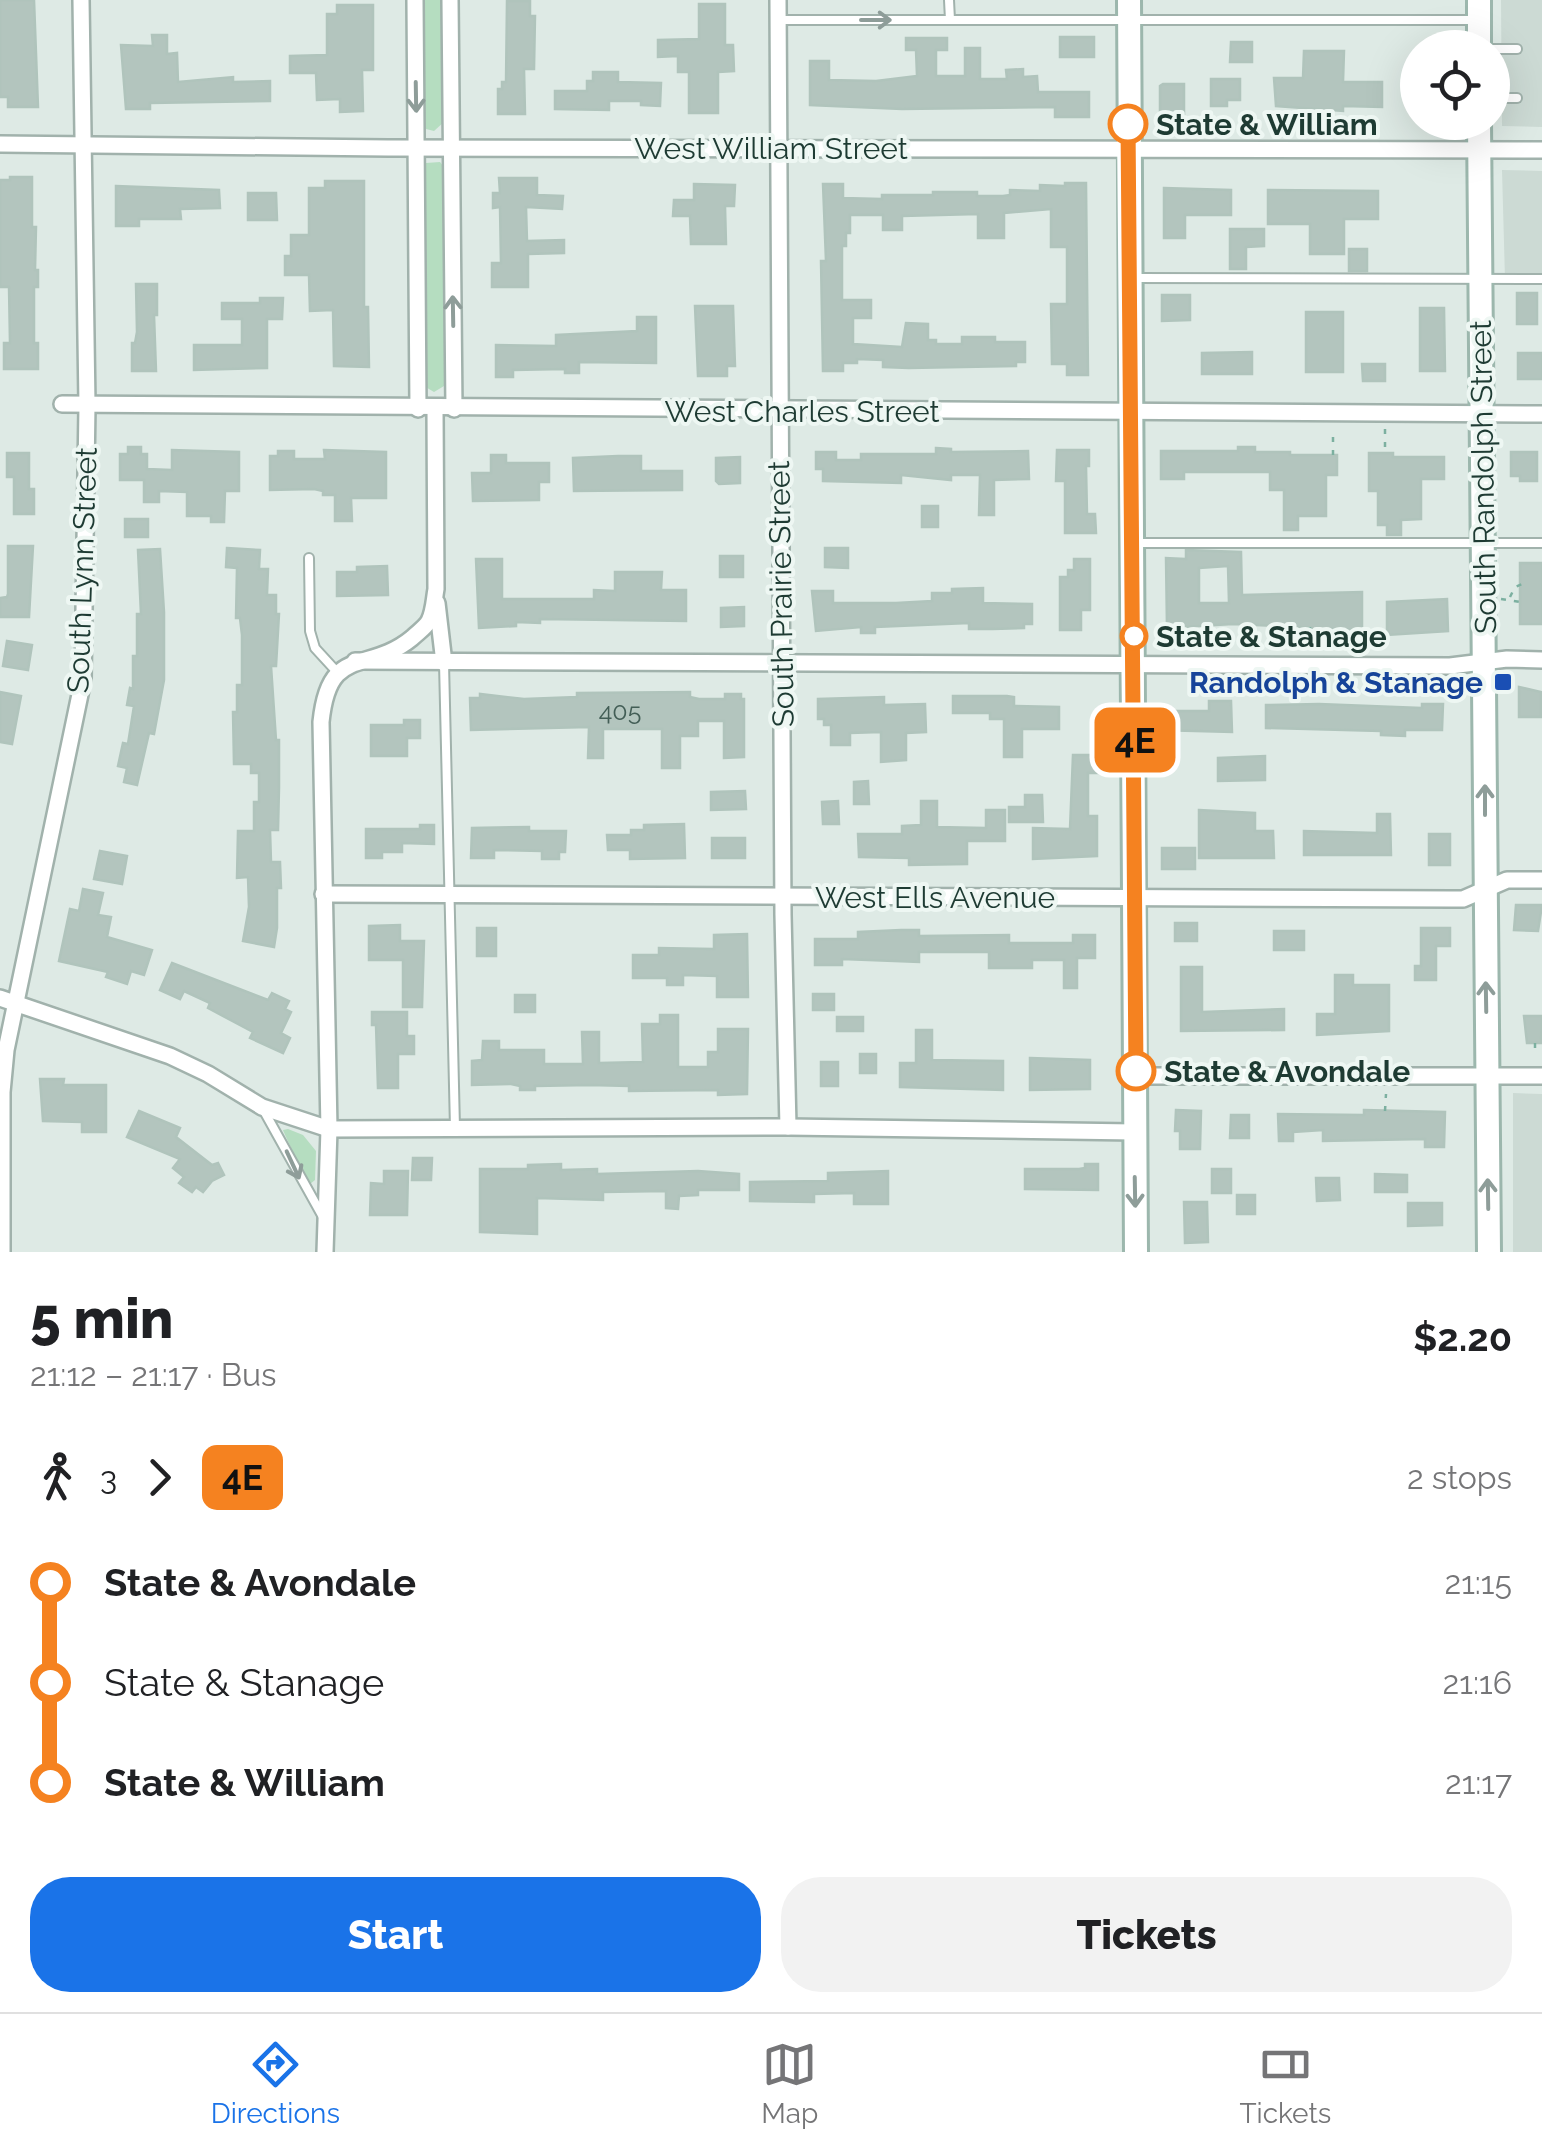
<!DOCTYPE html>
<meta charset="utf-8">
<style>
body{margin:0;font-family:Raleway,sans-serif;background:#f2f2f2;color:#202124;height:100vh;display:flex;flex-direction:column;font-size:38px;white-space:nowrap}
*{box-sizing:border-box;margin:0}
p{font-size:32px;color:#757577}
.icon{flex:none;width:55px;height:55px;fill:none;stroke:currentColor;stroke-width:2;stroke-linecap:round;stroke-linejoin:round}
.map{position:relative;height:1252px;overflow:hidden}
.panel{display:flex;flex-direction:column;background:#fff;flex:1}
.panel>*{flex:none}
.badge{padding:0 20px;border-radius:15px;font-size:35px;line-height:65px}
.controls{position:absolute;left:1400px;top:30px;display:grid;gap:20px}
.controls a{display:grid;place-items:center;width:110px;height:110px;border-radius:50%;background:#fff;box-shadow:0 10px 40px #0002;font-size:50px}
.map>.badge{position:absolute;translate:-50% -50%;box-shadow:0 0 0 5px #fff}
.legs{display:flex;align-items:center;gap:15px;height:110px;padding:0 30px;font-size:32px}
.legs p{margin-inline-start:auto}
.headline{display:flex;align-items:center;justify-content:space-between;height:170px;padding:0 30px}
h1{font-size:55px;font-weight:800;line-height:75px}
.cta{display:flex;gap:20px;margin-top:auto;padding:20px 30px}
.cta a{flex:1;height:115px;border-radius:40px;background:#1a73e8;color:#fff;font-size:40px;font-weight:800;line-height:115px;text-align:center}
.cta a+a{background:#f2f2f2;color:#202124}
ul{padding:0 30px;list-style:none}
li{display:flex;align-items:center;gap:35px;height:100px;font-size:38px}
li i{display:grid;place-items:center;width:15px;height:100%;margin:0 12px;background:currentColor}
li i::after{content:'';width:25px;height:25px;margin:-12px;border:8px solid;border-radius:50%;background:#fff}
li p{margin-inline-start:auto}
li:first-child i{background:linear-gradient(#0000 50%,currentColor 0)}
li:last-child i{background:linear-gradient(currentColor 50%,#0000 0)}
.dock{display:flex;justify-content:space-around;align-items:center;height:140px;border-top:2px solid #e0e0e0;background:#fff;font-size:28px;color:#757577}
.dock a{display:grid;justify-items:center;gap:5px}
.dock .current{color:#1a73e8}
.map>svg:first-child{display:block}
.built{fill:#ccdad4}
.green{fill:#b5ddc0}
.building{fill:#b3c5be;stroke:#b0c4bc;stroke-width:2.5;fill-rule:evenodd}
.lines{fill:none;stroke-linecap:round;stroke-linejoin:round}
.lane-casing{stroke:#a1b2ac;stroke-width:12}
.street-casing{stroke:#a1b2ac;stroke-width:20}
.secondary-casing{stroke:#9cb7ad;stroke-width:28}
.path{stroke:#7cb0a0;stroke-width:2.5;stroke-dasharray:5 8;stroke-linecap:butt}
.lane{stroke:#fff;stroke-width:8}
.street{stroke:#fff;stroke-width:15}
.secondary{stroke:#fff;stroke-width:22}
.oneway{stroke:#8e9d99}
.line-1-casing{stroke:#fff;stroke-width:22}
.line-1{stroke:#f58220;stroke-width:15}
.stop-1-dot{fill:#fff;stroke:#f58220;stroke-width:5}
.transit-dot{fill:#1a4fb4;stroke:#eef7f3;stroke-width:4}
.labels{text-anchor:middle;dominant-baseline:central;stroke-width:8;stroke-linejoin:round;paint-order:stroke}
.number-label{font-size:25px;fill:#435e56}
.stop-label{font-size:30px;font-weight:bold;fill:#1e3b33;stroke:#eef7f3;text-anchor:start}
.street-label{font-size:30px;fill:#1e3b33;stroke:#eef7f3}
.transit-label{font-size:30px;font-weight:bold;fill:#164399;stroke:#eef7f3;text-anchor:end}
</style>
<div class="map">
<svg width="1542" height="1252" viewBox="0 0 1542 1252">
<rect width="100%" height="100%" fill="#deeae5"/>
<g class="built">
<path d="M1501,0h41v127l-40,-1z"/>
<path d="M1502,170l40,1v108h-37z"/>
<path d="M1513,1093l29,1v158h-29z"/>
</g>
<g class="green">
<path d="M422,0h22l1,121 -11,10 -8,-2 -5,-7z"/>
<path d="M440,162l6,8 -1,206 -1,10 -10,6 -10,-6 -2,-216 4,-7z"/>
<path d="M288,1129l15,6 13,16 -1,29 -5,4c-4,-5 -25,-48 -27,-54z"/>
</g>
<g class="building">
<path d="M0,0h34l4,107h-30v-10h-8z"/>
<path d="M507,1h23v15h5l-1,53h-10l1,45h-27v-25h4v-7h4z"/>
<path d="M699,4h26v41h8l1,26 -16,1v41h-29v-41h-11v-16l-20,1v-17l41,-1z"/>
<path d="M337,5h36v65h-11l1,41 -23,1v-13l-23,1 -1,-27h-26v-17l37,-1v-41h10z"/>
<path d="M152,35h15v19l10,-1 1,29 55,-5v5l37,-1v20l-120,2v6h-24l-5,-64 32,1z"/>
<rect x="1060" y="37" width="34" height="20"/>
<path d="M906,38h41v12h-11v26h29v-28h15v31h27l-1,-9 17,-1v8l14,-1 1,16h51v25h-34v-10l-153,2 -92,-4v-44h19v19l47,1 41,-5 -1,-26h-10z"/>
<path d="M1231,42h21v20h-22z"/>
<path d="M1304,51h40l-1,31h39v25l-39,-1v5l-67,-5 -2,-28h29z"/>
<path d="M593,72h25v10l43,1 -1,23 -19,-1v-4h-32v9l-54,-1v-18h32v-10h6z"/>
<path d="M1211,79h29v21h-13v6h-16z"/>
<path d="M1163,84h21v31h-21v-3h-3v-26z"/>
<path d="M10,177h22v50h4l-1,43h3v17h-4v56h4v26h-34v-26h6l-1,-56h-9v-107h10z"/>
<path d="M499,178h38v17l26,1 -1,13 -36,-2 1,34 37,-1v13l-36,1v33h-36v-24h9l-1,-56 -7,1v-15h7z"/>
<path d="M325,181h39v126h4l1,60 -35,-1 -1,-56 -23,1 -1,-36h-24v-19h6v-21h18v-47h16z"/>
<path d="M1065,183h21l2,192h-21v-11h-15l-1,-60h16v-57h-16v-38l-47,4v25h-26v-24l-76,2v14h-19v-15h-33v18h-4v13h-4v54h29v18h-18v26l49,3 4,-24 22,1v16h8v4h26v-7h33v5h30v20h-9v4l-107,2 -26,-1v-7l-26,-1v4h-14v8h-20l-2,-110h5l-3,-77h20v14l39,1v-4h51v-3h44v4h26l7,-1v-5l30,1v-6l25,1z"/>
<path d="M694,184l41,1 -1,21h-9l1,38h-35l-1,-28h-17l1,-16h20z"/>
<path d="M116,186l103,4 1,18 -40,1 1,10h-42v7h-23z"/>
<path d="M1164,188l67,2v25h-46v23h-21z"/>
<path d="M1268,190l110,1v28h-34v35h-34v-30h-42z"/>
<path d="M248,193h28l1,27h-29z"/>
<path d="M1230,229h34v17l-18,1v22h-16z"/>
<rect x="1349" y="249" width="18" height="22"/>
<path d="M136,284h21v31h-3l2,56h-24v-28h3l2,-11z"/>
<rect x="1517" y="293" width="20" height="31"/>
<path d="M1162,295h28v25l-28,1z"/>
<path d="M260,298h23l-1,21h-15v49l-73,2v-25h48v-26h-20v-16h38z"/>
<path d="M695,306h38l2,60h-8v10h-29z"/>
<path d="M1420,308h24l1,63h-25z"/>
<rect x="1306" y="312" width="37" height="60"/>
<path d="M637,317h19v46l-77,-1v11h-14v-4l-52,1v7h-17v-32l60,1v-11l81,-4z"/>
<path d="M1252,352v22h-50v-21z"/>
<rect x="1518" y="353" width="24" height="26"/>
<path d="M1362,364h23v17h-22z"/>
<path d="M128,447h13v7h6v15l25,1v-20l67,2v39h-14l-1,31h-13v-6h-24v-24l-28,-1v11h-15v-22h-24v-26h8z"/>
<path d="M1238,447h17v5h35v3h47v20h-11v41h-28v14h-14v-40h-14v-18h-86v7h-23v-28h77z"/>
<path d="M936,448l15,1v3l77,-1 1,28 -35,1v35h-15l1,-40h-29v5l-50,-5v8l-78,-2v-12h-7v-17h20v8h25v-6h75z"/>
<path d="M324,450l62,2v46h-35l1,23h-17v-26h-12v-4l-9,-2 -44,1v-34h8v-5h16v8h31z"/>
<path d="M1057,450h32v16h-3l1,48h8l1,19h-31v-52h-9z"/>
<path d="M1511,452h26v29h-17v-5h-9z"/>
<path d="M7,453h22v36h5v25h-20v-37h-7z"/>
<path d="M1369,453h24v4h51v22h-23v40l-20,1v15h-14v-10h-9v-34h-9z"/>
<path d="M491,455h15v8h43v19h-10v18l-66,1 -1,-28h19z"/>
<path d="M618,456h23v15h41v19l-108,1 -1,-33z"/>
<path d="M740,457v26l-21,1 -3,-3v-23z"/>
<rect x="922" y="506" width="16" height="21"/>
<rect x="125" y="519" width="23" height="18"/>
<path d="M8,546h25l-4,71h-29v-19l7,-1 1,-3z"/>
<path d="M227,548l33,2 -1,19h9l-1,26h9v19h3l-3,52h-5l5,74h3v48l-1,42h-8l1,32h9l1,26h-4v40l-3,19 -31,-6 6,-34 -1,-30 -11,1 1,-47h16v-29h5v-29h-8v-9h-17l-1,-52h4v-27h5v-50l-2,-17h-4l1,-50 -11,-1z"/>
<path d="M825,548h23v20l-23,-1z"/>
<path d="M160,549l4,63v68l-10,54 -5,-1 -12,52 -13,-3 3,-14 -9,-2 5,-23 5,1 6,-38 -7,-1 3,-17 3,1v-33h4v-42h4l-3,-64z"/>
<path d="M1186,550l55,2 1,43 120,-3v38l-129,-6 -66,4 -1,-70 20,1zM1228,566l1,37h-30v-35z"/>
<rect x="720" y="556" width="23" height="21"/>
<path d="M476,559h26v40h92v-9l21,1v-19h47l-1,18h25v31l-146,-2v4l-24,-1v4l-37,2z"/>
<path d="M1074,559h16v51h-9v20h-21v-53h8v-7h6z"/>
<rect x="1520" y="563" width="22" height="61"/>
<path d="M387,566l1,29 -51,1v-24h20v-5z"/>
<path d="M983,588v15l49,1v20h-8v4l-31,1h-24v-6l-94,4v6h-14v-6l-45,4 -4,-40h21v12h63l36,-2v-8h20v-4z"/>
<path d="M1447,599l1,32 -61,4v-33z"/>
<path d="M744,607v19l-23,1v-19z"/>
<path d="M7,641l25,4 -4,25 -25,-4z"/>
<path d="M1519,687l22,5v25h-22z"/>
<path d="M0,692l21,4 -9,48 -12,-2z"/>
<path d="M690,692v5l9,2h26v-5h16v5h3v58l-20,1v-37h-26v15h-18v32h-18v-39h-59v29h-15l1,-31 -118,3 -1,-32h10v-4l44,5 53,-2v-4z"/>
<path d="M953,696h54l7,1v9l45,1v22h-37v28h-18v-38h-14v-6h-37z"/>
<path d="M884,697v8l41,-1 1,28 -20,1v27l-25,2v-30l-31,1v12h-19v-20h-7v-6h-6v-20z"/>
<path d="M1209,701h22l1,31 -74,-2v-19h51z"/>
<path d="M1319,704l103,4v-4h21l-1,26h-37v6l-24,-1v-4l-115,-3v-23z"/>
<path d="M404,720h16v18h-13v18h-36v-31h33z"/>
<path d="M1073,755h29v18h-14v43h9v40l-64,3v-31l37,1z"/>
<path d="M1265,756v24l-47,1v-23z"/>
<path d="M868,781l1,23h-15v-22z"/>
<path d="M745,791l1,18 -35,1v-18z"/>
<path d="M1025,795h17l1,27h-34v-15h16z"/>
<path d="M838,801l1,23h-16l-1,-22z"/>
<path d="M921,801h16v26l49,1v-18h19v31h-38v23l-58,1v-7l-50,-1 -1,-23h44v-8l19,-1z"/>
<path d="M1199,810l56,3v18h18l1,27h-75z"/>
<path d="M1377,814h13l1,41h-87v-24l73,2z"/>
<path d="M684,824l1,34 -55,1v-9h-22l-1,-15h24v-5h13v-5z"/>
<path d="M420,825h14v19l-32,-1v9h-20v6h-16v-29h54z"/>
<path d="M529,827v4h37l-1,21h-6v7h-17v-8l-48,-1v8h-23l1,-30z"/>
<rect x="1429" y="834" width="21" height="31"/>
<rect x="712" y="838" width="33" height="20"/>
<rect x="1162" y="848" width="33" height="21"/>
<path d="M100,851l27,5 -5,28 -28,-5z"/>
<path d="M83,889l20,4 -5,22 13,2 -4,20 45,13 -8,25 -13,-4 -4,13 -21,-7 2,-5 -49,-11 11,-52 9,2z"/>
<path d="M1516,905h26l-4,26 -24,-1z"/>
<rect x="1175" y="923" width="22" height="18"/>
<path d="M400,925v16h24l-2,66h-19v-47h-34v-34z"/>
<rect x="477" y="928" width="19" height="28"/>
<path d="M1421,928h29v18h-14v34h-21v-14h6z"/>
<path d="M901,930h18v6l90,-1v8h64v-8h22v23h-18v30h-13v-28h-32v8h-43v-16h-70v10l-77,-3v6h-27v-26h43v-7z"/>
<rect x="1274" y="931" width="30" height="19"/>
<path d="M747,934l1,63h-31v-21l-34,-1v10h-16v-7h-34v-23h26v-7l55,1v-14z"/>
<path d="M172,963l96,37 4,-7 17,8 -4,8 6,3 -10,21 9,5 -7,15 -33,-15 3,-6 -45,-24 2,-5 -26,-12 -4,8 -20,-9z"/>
<path d="M1181,967h21v45l82,-3v21l-103,1z"/>
<path d="M1335,975h18v10h36v46l-72,4v-21h18z"/>
<rect x="813" y="994" width="21" height="16"/>
<rect x="515" y="995" width="20" height="17"/>
<path d="M372,1012h35v24h7v18h-16v34h-20l-2,-63h-4z"/>
<path d="M660,1015h18v52h30v-15h10v-23h30l-1,65 -29,1v-5l-89,1v-5l-39,-1 -55,1v4h-15v-4l-9,-2 -39,1v-24l10,-1 1,-19h16v9h45v14h39l-1,-32h17v31l44,-1 -1,-38h18z"/>
<path d="M1524,1016h18l-1,27h-14z"/>
<rect x="837" y="1017" width="26" height="14"/>
<path d="M916,1030h16v30l71,1v29l-103,-3v-24h16z"/>
<rect x="860" y="1054" width="16" height="19"/>
<path d="M1030,1058l60,2v29l-60,1z"/>
<rect x="821" y="1062" width="17" height="24"/>
<path d="M40,1079h24l-1,6h43v47h-24v-10l-39,-1z"/>
<path d="M1176,1110l25,1 -1,38h-20v-18h-5z"/>
<path d="M1364,1110l81,2 -1,35h-19v-8l-102,2v-11l-30,2v9h-14l-1,-27 86,1z"/>
<path d="M139,1111l41,17 -4,9 36,28 6,-2 6,12 -12,6 -9,11 -7,-5 -4,5 -13,-9 5,-6 -11,-9 7,-9 -53,-22z"/>
<path d="M1231,1115h18v23h-19z"/>
<path d="M413,1158h19l-1,22h-19z"/>
<path d="M561,1164v6l36,-1v5l101,-3 41,3v16h-41v5l-19,1 -1,13 -12,-1v-17l-63,1v8l-66,-2v36l-57,-2v-63h48v-4z"/>
<path d="M1085,1164h13v26l-73,-1v-20h54l6,-1z"/>
<rect x="1212" y="1169" width="19" height="24"/>
<path d="M384,1171h24l-1,44h-37l1,-32 13,1z"/>
<path d="M888,1171v33h-34v-11l-40,1v8l-64,-1v-19l78,-1v-8z"/>
<path d="M1375,1174l32,1v17h-32z"/>
<path d="M1316,1178h23l1,22 -23,1z"/>
<rect x="1237" y="1195" width="18" height="19"/>
<path d="M1184,1202h23l1,40 -23,1z"/>
<path d="M1408,1203h34v22l-34,1z"/>
</g>
<g class="lines">
<g class="lane-casing">
<g id="lane">
<path d="M949,0l1,20"/>
<path d="M778,20h696"/>
<path d="M1492,49h25"/>
<path d="M1492,98h25"/>
<path d="M1132,278l410,1"/>
<path d="M1137,543h405"/>
<path d="M309,558l1,73 5,17 22,24"/>
<path d="M444,663l11,465"/>
<path d="M264,1111l59,106"/>
</g>
</g>
<g class="street-casing">
<g id="street">
<path d="M415,0l3,409"/>
<path d="M450,0l4,409"/>
<path d="M778,0l5,915 5,212"/>
<path d="M0,144l388,4 1154,2"/>
<path d="M62,404l1480,10"/>
<path d="M437,603l7,60"/>
<path d="M355,661l1095,5 57,-7 35,1"/>
<path d="M323,894l1129,5h11l44,-19h35"/>
<path d="M0,998l170,58 38,18 54,33 67,22 459,-2 346,5"/>
<path d="M1136,1076h406"/>
<path d="M2,1252v-160l4,-42 77,-370 4,-275 -6,-405"/>
<path d="M325,1252l4,-123 -8,-407c8,-79 46,-47 91,-84 6,-6 13,-10 17,-17 5,-10 5,-21 7,-32l-1,-180"/>
</g>
</g>
<g class="secondary-casing">
<g id="secondary">
<path d="M1129,0l7,1252"/>
<path d="M1479,0v48"/>
<path d="M1479,122l10,1130"/>
</g>
</g>
<g class="path">
<path d="M1385,429v24"/>
<path d="M1333,455v-22"/>
<path d="M1510,597l5,-10 7,-3"/>
<path d="M1501,599l20,3"/>
<path d="M1310,645v-18"/>
<path d="M1535,1043v12"/>
<path d="M1385,1111l1,-17"/>
</g>
<use href="#lane" class="lane"/>
<use href="#street" class="street"/>
<use href="#secondary" class="secondary"/>
</g>
<defs><path id="oneway-shaft" d="M-6 0H5M1.5-3L5.5 0L1.5 3" fill="none" stroke-width="1.6" stroke-linecap="round" stroke-linejoin="round" transform="scale(2.5)"/></defs>
<g class="oneway">
<use href="#oneway-shaft" transform="translate(876 20)"/>
<use href="#oneway-shaft" transform="translate(416 97) rotate(89)"/>
<use href="#oneway-shaft" transform="translate(453 311) rotate(-91)"/>
<use href="#oneway-shaft" transform="translate(1485 800) rotate(-90)"/>
<use href="#oneway-shaft" transform="translate(1486 997) rotate(-91)"/>
<use href="#oneway-shaft" transform="translate(293 1165) rotate(65)"/>
<use href="#oneway-shaft" transform="translate(1135 1192) rotate(89)"/>
<use href="#oneway-shaft" transform="translate(1488 1194) rotate(-91)"/>
</g>
<g class="lines">
<g class="line-1-casing">
<path id="line-1" d="M1128,124l8,947"/>
</g>
<use href="#line-1" class="line-1"/>
</g>
<g class="stop-1-dot">
<circle cx="1128" cy="124" r="18"/>
<circle cx="1134" cy="636" r="12"/>
<circle cx="1136" cy="1071" r="18"/>
</g>
<rect class="transit-dot" x="1493" y="672" width="20" height="20" rx="5"/>
<g class="labels">
<g class="number-label">
<text x="620" y="711">405</text>
</g>
<g class="stop-label">
<text x="1156" y="124">State &amp; William</text>
<text x="1156" y="636">State &amp; Stanage</text>
<text x="1164" y="1071">State &amp; Avondale</text>
</g>
<g class="street-label">
<text x="771" y="148">West William Street</text>
<text x="802" y="411">West Charles Street</text>
<text transform="translate(1483 477) rotate(-91)">South Randolph Street</text>
<text transform="translate(82 570) rotate(-88)">South Lynn Street</text>
<text transform="translate(781 594) rotate(-91)">South Prairie Street</text>
<text x="935" y="897">West Ells Avenue</text>
</g>
<g class="transit-label">
<text x="1483" y="682">Randolph &amp; Stanage</text>
</g>
</g>
</svg>
<div class="controls">
<a><svg class="icon" aria-label="locate" viewBox="0 0 24 24"><circle cx="12" cy="12" r="6"/><path d="M12 2v4M12 18v4M2 12h4M18 12h4"/></svg></a>
</div>
<b class="badge" style="left:1135px;top:740px;background:#f58220;color:#111">4E</b>
</div>
<section class="panel">
<div class="headline"><div><h1>5 min</h1><p>21:12 – 21:17 · Bus</p></div><b>$2.20</b></div>
<div class="legs"><svg class="icon" aria-label="walk" viewBox="0 0 24 24"><circle cx="13" cy="4" r="2"/><path d="M13 8l-2 6 4 7M11 14l-3 7M7 12l3-4h3l4 4"/></svg>3<svg class="icon" aria-label="forward" viewBox="0 0 24 24"><path d="M9 5l7 7-7 7"/></svg><b class="badge" style="background:#f58220;color:#111">4E</b><p>2 stops</p></div>
<ul>
<li><i style="color:#f58220"></i><b>State &amp; Avondale</b><p>21:15</p></li>
<li><i style="color:#f58220"></i><span>State &amp; Stanage</span><p>21:16</p></li>
<li><i style="color:#f58220"></i><b>State &amp; William</b><p>21:17</p></li>
</ul>
<div class="cta"><a>Start</a><a>Tickets</a></div>
</section>
<nav class="dock">
<a class="current"><svg class="icon" aria-label="directions" viewBox="0 0 24 24"><path d="M12 3l9 9-9 9-9-9zM9 14v-3h6M13 9l2 2-2 2"/></svg>Directions</a>
<a><svg class="icon" aria-label="map" viewBox="0 0 24 24"><path d="M3 6l6-2 6 2 6-2v14l-6 2-6-2-6 2zM9 4v14M15 6v14"/></svg>Map</a>
<a><svg class="icon" aria-label="tickets" viewBox="0 0 24 24"><path d="M3 7h18v10H3zM15 7v10"/></svg>Tickets</a>
</nav>
